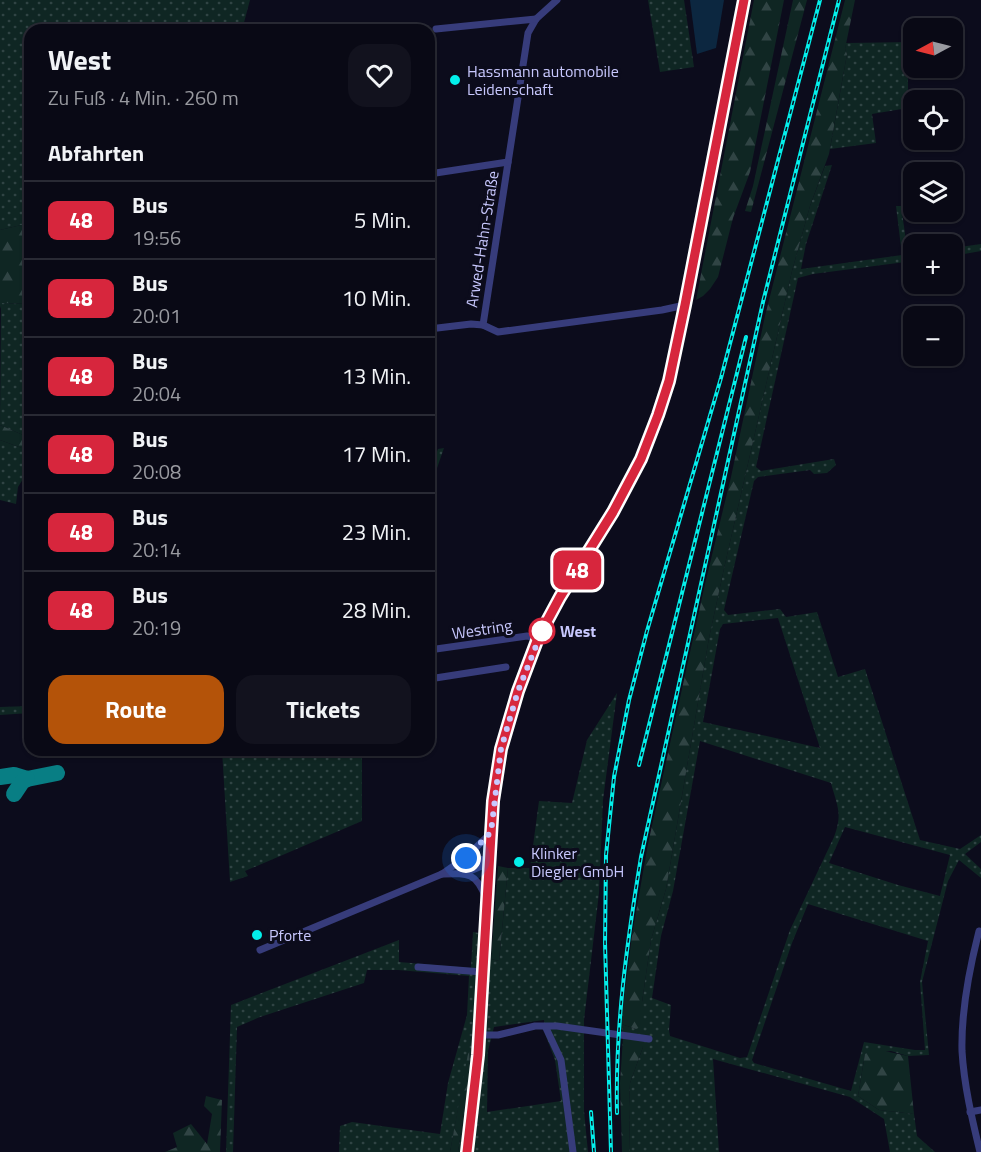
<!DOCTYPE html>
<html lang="de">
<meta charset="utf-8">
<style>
body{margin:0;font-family:"Titillium Web",sans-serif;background:#12121e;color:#f1f3f6;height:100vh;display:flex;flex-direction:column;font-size:22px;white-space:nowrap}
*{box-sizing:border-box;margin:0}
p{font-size:20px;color:#999aa0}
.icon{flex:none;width:33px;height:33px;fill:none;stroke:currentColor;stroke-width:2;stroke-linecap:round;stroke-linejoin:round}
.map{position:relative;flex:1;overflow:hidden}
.sheet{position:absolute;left:24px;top:24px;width:411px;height:732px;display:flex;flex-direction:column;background:#090915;border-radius:18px;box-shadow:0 2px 4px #0004,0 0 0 2px #292a34}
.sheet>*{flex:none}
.badge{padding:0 12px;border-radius:9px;font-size:21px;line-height:39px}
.needle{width:39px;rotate:263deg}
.controls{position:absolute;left:903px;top:18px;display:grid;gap:12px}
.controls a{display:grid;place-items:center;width:60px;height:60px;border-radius:12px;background:#090915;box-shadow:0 2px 4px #0004,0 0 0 2px #292a34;font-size:30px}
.you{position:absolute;width:30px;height:30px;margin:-15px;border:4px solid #fff;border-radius:50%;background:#1a73e8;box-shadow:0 0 0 9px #1a73e833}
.map>.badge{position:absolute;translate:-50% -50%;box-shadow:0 0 0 3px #fff}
h2{padding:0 24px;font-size:22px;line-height:54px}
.round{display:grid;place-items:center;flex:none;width:63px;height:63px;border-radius:18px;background:#12121e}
.summary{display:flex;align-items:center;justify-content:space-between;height:102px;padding:0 24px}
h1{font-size:28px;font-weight:700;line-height:45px}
.cta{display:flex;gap:12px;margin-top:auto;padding:12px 24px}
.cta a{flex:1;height:69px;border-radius:18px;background:#b45309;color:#fff;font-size:24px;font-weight:700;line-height:69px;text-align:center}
.cta a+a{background:#12121e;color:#f1f3f6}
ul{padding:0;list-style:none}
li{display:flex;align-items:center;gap:18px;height:78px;padding:0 24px;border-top:2px solid #292a34}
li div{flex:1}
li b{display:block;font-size:22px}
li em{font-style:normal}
li .badge{min-width:66px;font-weight:700;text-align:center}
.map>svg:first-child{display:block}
.grass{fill:url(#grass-dots);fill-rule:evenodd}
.forest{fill:url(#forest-firs)}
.water{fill:#0c2740}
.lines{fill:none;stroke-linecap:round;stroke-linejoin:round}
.taxiway{stroke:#087e84;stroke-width:16}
.minor{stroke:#373c7b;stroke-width:7}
.major{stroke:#a850fd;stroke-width:9}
.rail-casing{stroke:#03efeb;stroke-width:4}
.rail{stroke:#0c0c1c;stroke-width:1.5;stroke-dasharray:4.5;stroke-linecap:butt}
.line-casing{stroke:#fff;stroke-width:14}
.line{stroke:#d7263d;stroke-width:9}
.walk{stroke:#c8c8fe;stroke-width:6;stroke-dasharray:0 10.8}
.poi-dot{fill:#03efeb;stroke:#0c0c1c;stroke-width:2}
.stop-dot{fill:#fff;stroke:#d7263d;stroke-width:3}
.labels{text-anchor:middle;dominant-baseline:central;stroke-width:6;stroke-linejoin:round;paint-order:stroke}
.poi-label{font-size:16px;fill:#c8c8fe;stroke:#0c0c1c;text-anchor:start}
.street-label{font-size:16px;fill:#c8c8fe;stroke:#0c0c1c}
.stop-label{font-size:16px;font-weight:bold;fill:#c8c8fe;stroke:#0c0c1c;text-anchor:start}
</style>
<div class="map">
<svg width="981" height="1152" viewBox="0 0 981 1152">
<defs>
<pattern id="grass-dots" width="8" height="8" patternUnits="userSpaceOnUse" patternTransform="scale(1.5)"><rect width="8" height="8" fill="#0f2623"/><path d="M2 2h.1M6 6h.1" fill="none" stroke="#304444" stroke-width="1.8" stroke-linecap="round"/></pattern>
<pattern id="forest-firs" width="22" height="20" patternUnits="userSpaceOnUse" patternTransform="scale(1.5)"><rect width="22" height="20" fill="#0f2623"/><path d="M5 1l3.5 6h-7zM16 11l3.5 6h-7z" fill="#304444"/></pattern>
</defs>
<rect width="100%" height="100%" fill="#0c0c1c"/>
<g class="grass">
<path d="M0,0h250l-8,30h-212v193l-30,7z"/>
<path d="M648,0h36l10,67 -34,5z"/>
<path d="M913,42v15h-5v51l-36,6 4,29 -46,6 17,-95 -2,-5 1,-6z"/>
<path d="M832,165l-26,79 -5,25 101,-14 -6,-49h5l7,48h5v7l-100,13 -15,4 -42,189 5,4 73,-12 2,6 -9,8 -13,1 -4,-4 -52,7 -4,4 -30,129 4,5 52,-6 6,8 31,-5 21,65 27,-8 55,171 40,9 21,-14v7l-16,12 16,15v9l-22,-18 -11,21 -26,101 7,73 -21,1 -17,-5 -26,3 -7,42 21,14 35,4 3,22 18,16h-45l-6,-33 -34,-22 -137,-38 6,93h-89l-1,-45 1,-24 13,-36 -20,-10 -2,-13 15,5 6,-27 9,-62 15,-51 43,-251 16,-74 67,-293 18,-65 15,-40zM778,618l42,130 -117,-26 17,-93 3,-5zM700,741l131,42c6,23 12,30 3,54l-44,93 -43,127 -7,1 -70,-22 -1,-6 2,-25 -19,-7 9,-62 12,-45zM845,827l105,28 -10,41 -42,-11 -69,-22zM808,904l120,37 -8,41 5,68h-10l-51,-8 -13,49 -97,-28 -2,-3 40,-117z"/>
<path d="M981,244v7l-28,5v-8z"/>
<path d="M1,303l29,1v134l-30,-13z"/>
<path d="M0,440l30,11v17l-12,19 -2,17 -16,-4z"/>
<path d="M444,448l-15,43v-18l9,-24z"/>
<path d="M617,693l-14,107 -4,93 -15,127v91l4,41h-130l12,-77 -1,-23 -19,100h-111l1,-26 12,-4 88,12 8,-51 19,-68 2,-39 -71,-6h-31l-3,13 -104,34 -23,10 -4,125h-7l5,-147 168,-65v22l72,6 2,-36 19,3 -1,24 8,2 9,-93h22l9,-67 33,2 15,-63zM544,1020l1,14 10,26 6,41 -74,11 1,-61 6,-24z"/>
<path d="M30,706v7l-30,2v-8z"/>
<path d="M222,750h140v71l-117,50 3,5 -18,6z"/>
</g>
<g class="forest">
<path d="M754,0h30l-34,172 -17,46 -15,59 -8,12 -7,7 -7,4z"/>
<path d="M793,0h14l-56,212 -6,-1 8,-25z"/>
<path d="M845,0h10l-10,49 2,5 -18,100 -19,52 -18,65 -67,293 -16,74 -43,251 -15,51 -9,62 1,24 -7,3 -15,-5 11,-89 16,-91 57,-260 26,-107 34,-161z"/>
<path d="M30,223v81l-28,-1 -2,6v-79z"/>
<path d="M0,425l30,13v13l-30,-11z"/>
<path d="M498,866l10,2 -9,93 -8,-2z"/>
<path d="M623,1037l17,4 3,6 -13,36 -1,24 1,45h-8l-2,-69z"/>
<path d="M469,1048l1,27 -12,77h-8z"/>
<path d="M875,1049l33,7 6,58 -35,-4 -21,-14 7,-42z"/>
<path d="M206,1096l16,4 -2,52h-55l12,-5 -4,-14 18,-9 16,20 5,-30 -8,-8z"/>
</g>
<path class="water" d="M690,0h34l-8,48 -19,6z"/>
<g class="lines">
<g class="taxiway">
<path d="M0,777l14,-2 13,4 30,-6"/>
<path d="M14,794l8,-12 5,-3"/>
</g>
<g class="minor">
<path d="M557,0l-21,19 -8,14 -45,292 15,7 164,-22 23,-5"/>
<path d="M436,29l100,-10"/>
<path d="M429,174l79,-12"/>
<path d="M429,329l42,-5 12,1"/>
<path d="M429,650l98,-14 11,2"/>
<path d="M429,679l77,-12"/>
<path d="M466,857l18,3 5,3"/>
<path d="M465,873l24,-10"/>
<path d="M442,874c26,-1 34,-2 44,24"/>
<path d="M260,950l182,-76 24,-17 25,-24"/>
<path d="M418,967l64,5"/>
<path d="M546,1028l15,32 12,92"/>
<path d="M479,1035h19l37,-9h22l92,13"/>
<path d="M970,1112l11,-2"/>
<path d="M980,1152c-8,-33 -16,-67 -18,-101 -1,-41 7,-81 17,-120l2,1"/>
</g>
<path class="major" d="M467,1152l11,-97 15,-254 8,-52 17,-58 20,-53 22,-41 53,-85 28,-53 17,-44 10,-34 17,-76 59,-305"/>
<g class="rail-casing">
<g id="rail">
<path d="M639,765l107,-428"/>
<path d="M591,1112l3,40"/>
<path d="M617,1113c-2,-86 10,-171 24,-256l122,-555 76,-302"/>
<path d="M611,1152l-6,-209 1,-88 8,-78 15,-77 18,-69 74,-253 99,-378"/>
</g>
</g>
<use href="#rail" class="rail"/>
</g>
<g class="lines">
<g class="line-casing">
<path id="line" d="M467,1152l11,-97 15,-254 8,-52 17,-58 20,-53 22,-41 53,-85 28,-53 17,-44 11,-34 16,-76 59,-305"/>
</g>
<use href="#line" class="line"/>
<path class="walk" d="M466,858l25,-26 10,-83 17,-58 24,-60"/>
</g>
<g class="poi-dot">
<circle cx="455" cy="80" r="6"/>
<circle cx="519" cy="862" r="6"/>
<circle cx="257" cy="935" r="6"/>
</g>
<circle class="stop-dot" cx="542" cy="631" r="12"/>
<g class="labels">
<g class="poi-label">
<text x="467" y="71">Hassmann automobile<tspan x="467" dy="18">Leidenschaft</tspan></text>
<text x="531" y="853">Klinker<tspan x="531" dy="18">Diegler GmbH</tspan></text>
<text x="269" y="935">Pforte</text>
</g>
<g class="street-label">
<text transform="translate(482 239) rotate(-81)">Arwed-Hahn-Straße</text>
<text transform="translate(482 629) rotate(-8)">Westring</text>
</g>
<g class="stop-label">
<text x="560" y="631">West</text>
</g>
</g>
</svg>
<div class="controls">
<a><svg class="needle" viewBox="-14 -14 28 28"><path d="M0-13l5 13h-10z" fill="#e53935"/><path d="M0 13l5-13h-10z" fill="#999aa0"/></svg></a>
<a><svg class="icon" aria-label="locate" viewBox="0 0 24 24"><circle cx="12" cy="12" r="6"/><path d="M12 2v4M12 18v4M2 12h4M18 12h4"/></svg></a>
<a><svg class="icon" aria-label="layers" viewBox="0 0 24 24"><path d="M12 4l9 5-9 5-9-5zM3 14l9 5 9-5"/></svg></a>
<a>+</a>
<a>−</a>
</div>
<div class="you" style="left:466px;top:858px"></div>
<b class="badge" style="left:577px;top:570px;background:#d7263d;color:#fff">48</b>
<section class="sheet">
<div class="summary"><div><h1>West</h1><p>Zu Fuß · 4 Min. · 260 m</p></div><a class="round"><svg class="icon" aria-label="heart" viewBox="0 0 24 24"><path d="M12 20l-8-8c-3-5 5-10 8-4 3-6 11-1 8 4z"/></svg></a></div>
<h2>Abfahrten</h2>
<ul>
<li><span class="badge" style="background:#d7263d;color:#fff">48</span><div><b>Bus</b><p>19:56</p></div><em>5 Min.</em></li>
<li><span class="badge" style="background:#d7263d;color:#fff">48</span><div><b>Bus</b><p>20:01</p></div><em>10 Min.</em></li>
<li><span class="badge" style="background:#d7263d;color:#fff">48</span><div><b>Bus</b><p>20:04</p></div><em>13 Min.</em></li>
<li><span class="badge" style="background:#d7263d;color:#fff">48</span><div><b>Bus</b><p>20:08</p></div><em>17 Min.</em></li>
<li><span class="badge" style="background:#d7263d;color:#fff">48</span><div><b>Bus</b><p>20:14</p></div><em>23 Min.</em></li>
<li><span class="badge" style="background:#d7263d;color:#fff">48</span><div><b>Bus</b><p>20:19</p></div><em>28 Min.</em></li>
</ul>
<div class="cta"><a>Route</a><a>Tickets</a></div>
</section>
</div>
